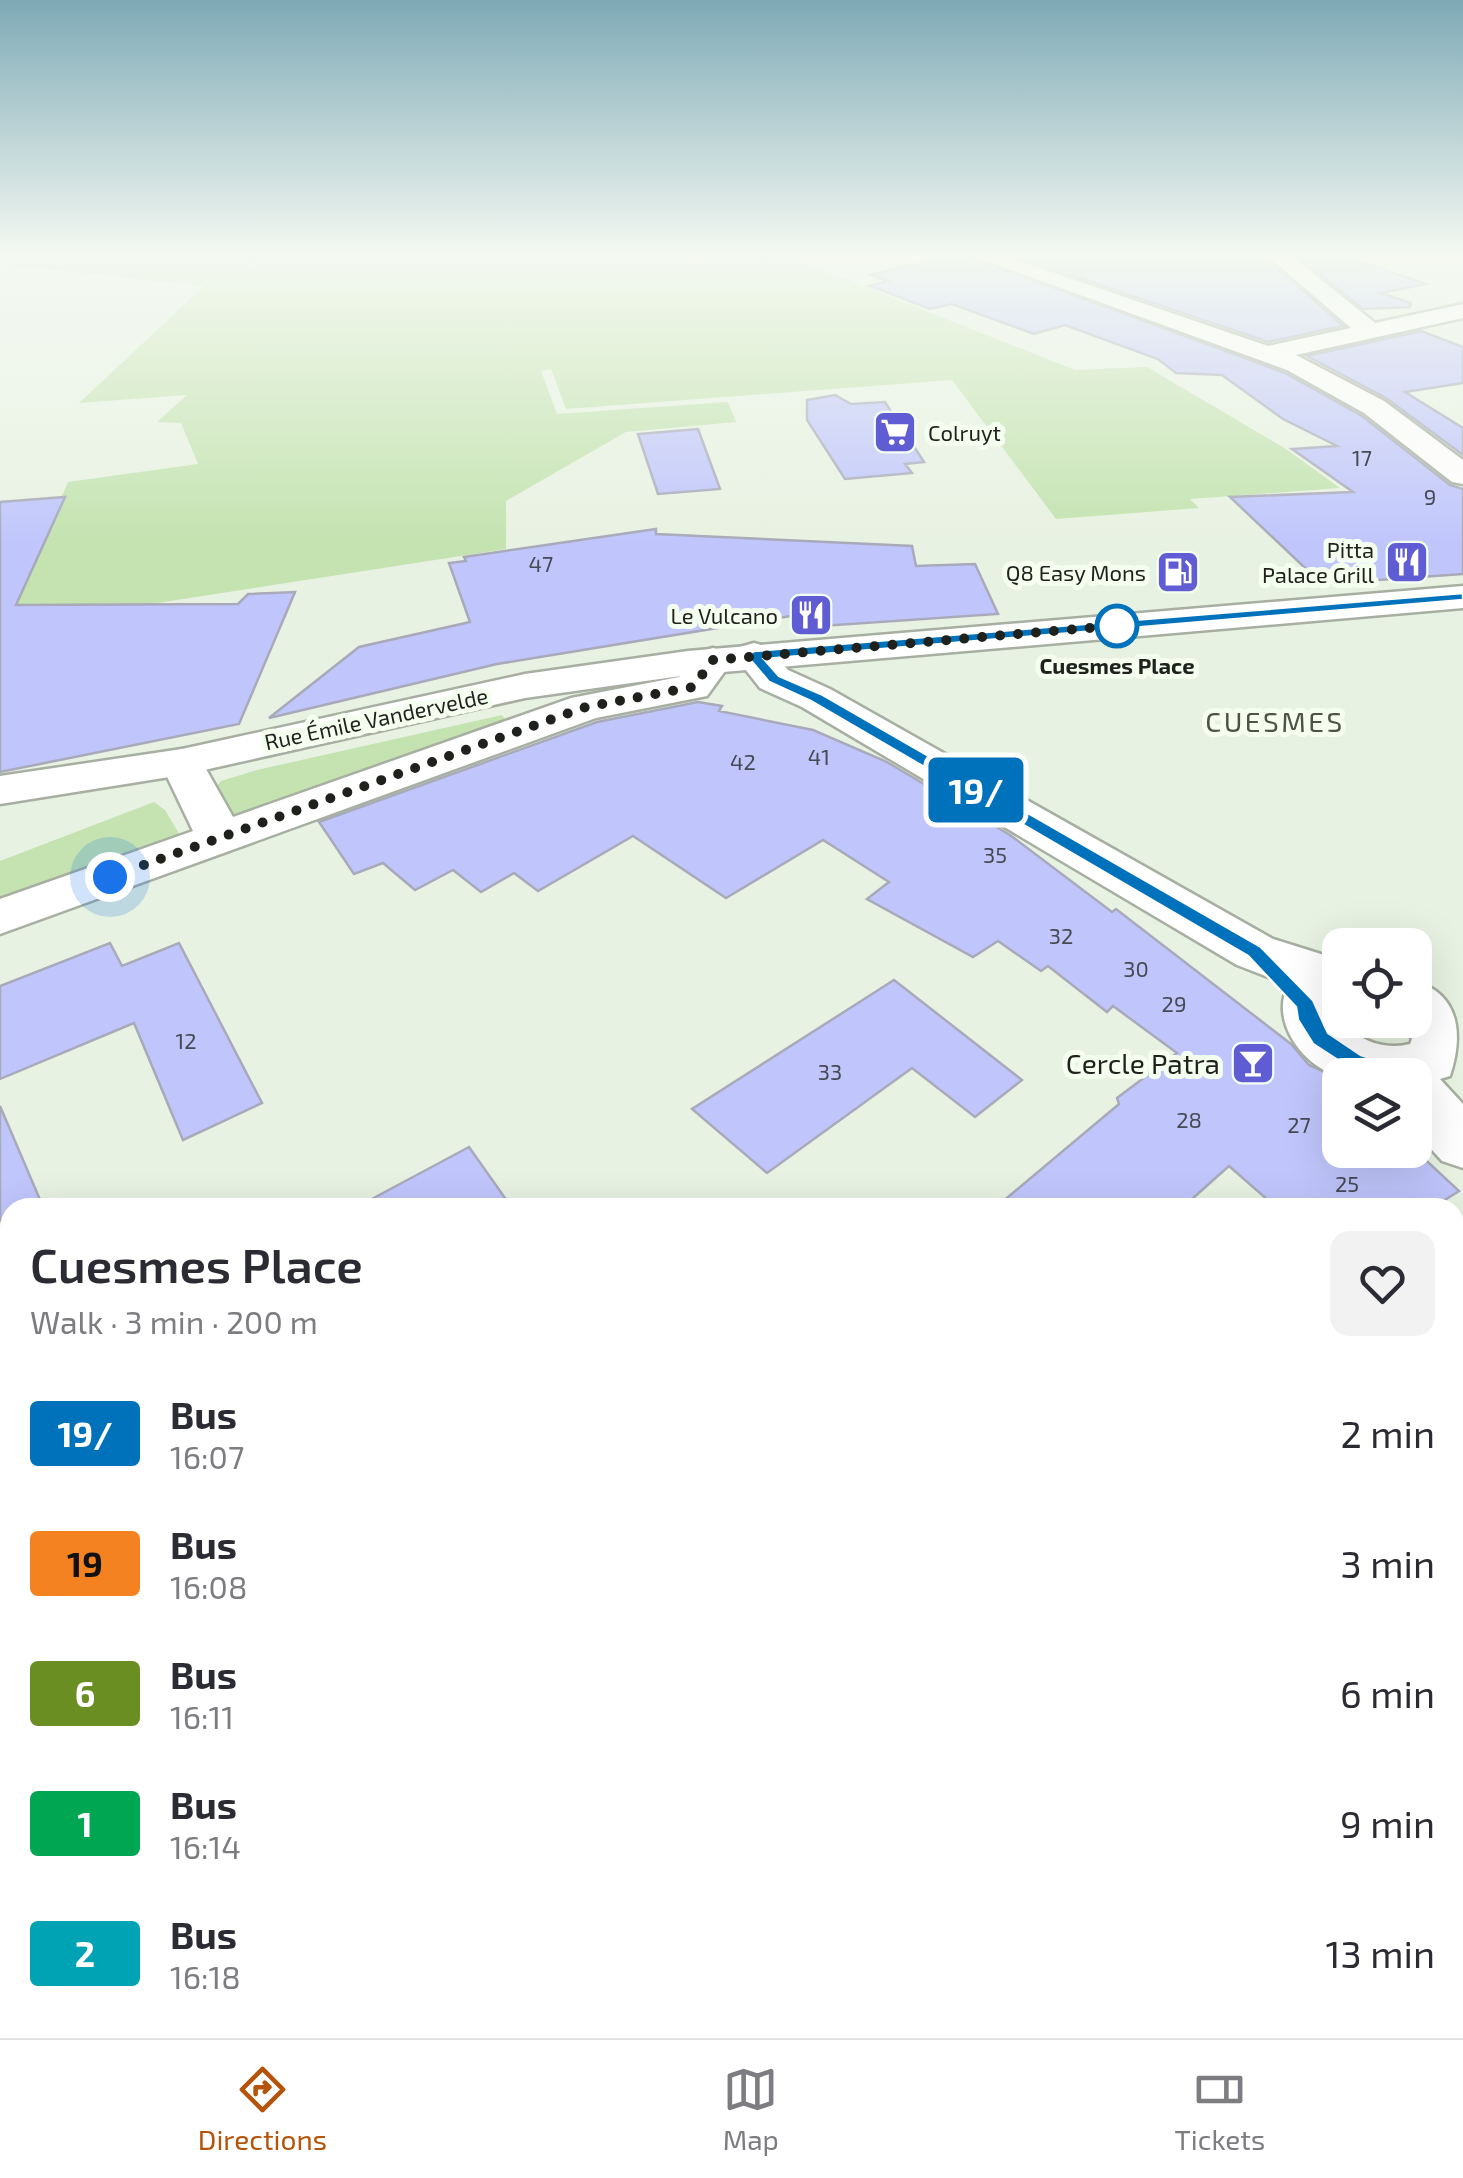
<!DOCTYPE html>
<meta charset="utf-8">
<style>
body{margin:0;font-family:"Exo 2",sans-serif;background:#f2f2f3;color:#2b2b33;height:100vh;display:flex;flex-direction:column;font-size:38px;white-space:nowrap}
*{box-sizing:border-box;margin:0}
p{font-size:32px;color:#7c7c81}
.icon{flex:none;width:55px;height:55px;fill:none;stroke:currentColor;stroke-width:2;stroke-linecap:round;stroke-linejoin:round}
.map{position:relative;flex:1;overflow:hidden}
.details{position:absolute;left:0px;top:1198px;width:1465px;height:842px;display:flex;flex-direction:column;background:#fff;border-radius:30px 30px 0 0;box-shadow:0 10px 40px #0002}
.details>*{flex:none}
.badge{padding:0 20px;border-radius:8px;font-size:35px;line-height:65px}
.buttons{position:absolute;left:1322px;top:928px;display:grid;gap:20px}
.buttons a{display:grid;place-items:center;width:110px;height:110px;border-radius:20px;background:#fff;box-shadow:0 10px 40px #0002;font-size:50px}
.you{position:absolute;width:50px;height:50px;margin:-25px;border:8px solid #fff;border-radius:50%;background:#1a73e8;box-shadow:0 0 0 15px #1a73e833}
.map>.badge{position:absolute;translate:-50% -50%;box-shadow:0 0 0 5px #fff}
.round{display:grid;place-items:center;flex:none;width:105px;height:105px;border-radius:20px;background:#f2f2f3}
.headline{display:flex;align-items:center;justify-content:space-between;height:170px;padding:0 30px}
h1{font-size:48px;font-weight:600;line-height:75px}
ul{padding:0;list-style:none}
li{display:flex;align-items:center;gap:30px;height:130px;padding:0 30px}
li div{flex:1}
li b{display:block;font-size:38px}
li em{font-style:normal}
li .badge{min-width:110px;font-weight:700;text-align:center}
.dock{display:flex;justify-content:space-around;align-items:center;height:140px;border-top:2px solid #e1e1e2;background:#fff;font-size:28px;color:#7c7c81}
.dock a{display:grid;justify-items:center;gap:5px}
.dock .on{color:#b45309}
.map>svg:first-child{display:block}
.green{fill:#c4e3b0}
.forest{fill:#a4c391}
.building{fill:#c0c6fc;stroke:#a8aaba;stroke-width:2.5}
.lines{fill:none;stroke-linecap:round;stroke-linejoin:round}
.minor-casing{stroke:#a6afa1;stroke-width:5}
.major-casing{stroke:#a6afa1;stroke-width:5}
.minor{fill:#fff;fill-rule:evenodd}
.major{fill:#fff;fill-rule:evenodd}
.line{fill:#0072bc;stroke:#fff;stroke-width:2.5}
.walk{stroke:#1e211c;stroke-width:10;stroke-dasharray:0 18}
.stop-dot{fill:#fff;stroke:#0072bc;stroke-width:5}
.labels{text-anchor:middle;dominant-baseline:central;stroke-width:10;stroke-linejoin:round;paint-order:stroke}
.far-poi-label{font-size:22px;fill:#1e211c;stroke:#f5ffef;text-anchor:end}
.number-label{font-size:22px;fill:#464a54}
.far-stop-label{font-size:22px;font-weight:bold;fill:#1e211c;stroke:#f5ffef}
.far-street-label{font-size:22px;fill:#1e211c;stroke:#f5ffef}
.far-quarter-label{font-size:28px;letter-spacing:2.5px;fill:#4c5447;stroke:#f5ffef}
.poi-label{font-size:28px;fill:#1e211c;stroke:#f5ffef;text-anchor:end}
</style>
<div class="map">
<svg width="1463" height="2038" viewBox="0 0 1463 2038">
<rect width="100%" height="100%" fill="#e8f2e2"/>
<g class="green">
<path d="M0,257h673l15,6 34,-6h68l285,113 72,-3 139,82 54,39 -150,11 9,9 -143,11 -104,-139 -386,29 -15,-40 -10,2 16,43 171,-12 8,20 -110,10 -120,69v48l-375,58 -119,1 56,-126 130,-18 -17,-41 -24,-1 30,-27 -108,8 125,-117 -204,-22z"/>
<path d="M502,715l6,9 -274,97 -20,-32 7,-8 36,-11z"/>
<path d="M154,802l11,8 16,27 -181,65v-41z"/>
</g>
<path class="forest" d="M10,1439v591h862l5,8h-877v-590z"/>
<g class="building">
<path d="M947,257h24l314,116 77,43 88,69 13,4v85l-141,10 -92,-87 123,-5 -61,-43 45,-3 -54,-27 -61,-44 -46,-2 -18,-14 -93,-34 -31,9 -82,-30 -22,5 -60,-23 18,-5 -18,-6z"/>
<path d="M1018,257h247l78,69 -75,16z"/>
<path d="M1299,257h47l80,27 -45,9 30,10 -1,4 -47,2z"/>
<path d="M1421,331l42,16v36l-58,9 58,36v27l-77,-57 -79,-42z"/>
<path d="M835,395l16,9 34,-2 39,60 -19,2 7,9 -67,6 -38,-59v-20z"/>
<path d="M698,429l22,60 -62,5 -20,-60z"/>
<path d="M65,497l-49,108 222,-1 10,-10 47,-2 -56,132 -239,48v-270z"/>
<path d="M656,529v5l256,12 4,20 59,-2 23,50 -191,13 -4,-13 -306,50 -228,54 90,-71 111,-25 -21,-59 17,-2 -2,-4z"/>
<path d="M698,702l24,4 -3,5 94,19 72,31 125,74 102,77 4,-3 175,135 18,21 31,14v71h75l44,41 -27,17h-155l-48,-42 -47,42h-187l124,-104 -2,-6 60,-45 -64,-47 -6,6 -59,-46 -7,5 -43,-30 -25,16 -106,-58 22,-17 -66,-42 -97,58 -93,-62 -95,55 -24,-18 -33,19 -28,-22 -38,20 -32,-27 -29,11 -35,-52 278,-100z"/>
<path d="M110,943l12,23 57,-23 83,160 -79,37 -49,-117 -134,56v-93z"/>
<path d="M894,980l128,100 -47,37 -63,-49 -145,105 -75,-64z"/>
<path d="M0,1106l41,96 -31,6v9l-10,4z"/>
<path d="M469,1147l43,61h-157z"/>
</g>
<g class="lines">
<g class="minor-casing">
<g id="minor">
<path d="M975,257h32l261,89 83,-18 -82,-71h24l82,66 88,-19v14l-167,37 88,46 79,59v24l-11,-2 -88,-69 -77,-43z"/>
<path d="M754,643l14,4 20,23 42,19 443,250 67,21 -4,55c17,23 45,36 74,29l2,-5 -11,-19h14v-39c46,14 48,55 35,95l-10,3 23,25v64l-21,-7 -27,-30v-56c-24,0 -57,5 -78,0 -36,-9 -68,-58 -48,-90l-52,-20 -435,-258 -42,-19 -26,-33 6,-8z"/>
<path d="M713,648l14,4 6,8 -26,36 -111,22 -596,216v-35l193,-68 -33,-69 7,-9 15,-4 15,4 36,64 338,-119 108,-21 20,-25z"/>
</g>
</g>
<g class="major-casing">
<path id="major" d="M1463,586v22l-775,67 -163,23 -343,77 -182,29v-28l182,-27 343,-75 163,-23z"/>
</g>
<use href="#minor" class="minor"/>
<use href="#major" class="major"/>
</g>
<linearGradient id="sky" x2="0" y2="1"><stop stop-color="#7eaab6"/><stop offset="0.47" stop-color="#f5f9f2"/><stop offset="1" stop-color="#f5f9f2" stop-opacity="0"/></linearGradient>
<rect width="1463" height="542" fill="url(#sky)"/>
<path class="line" d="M1463,593v7l-699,59 15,17 42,18 440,253 52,53 15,33 33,22 47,15v10l-7,3 -54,-17 -34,-22 -15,-24 -2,-13 -48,-51 -437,-255 -42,-19 -22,-26 7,-5z"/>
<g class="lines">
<path class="walk" d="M110,877l476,-170 107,-20 20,-27 411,-35 -7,1"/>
</g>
<defs>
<g id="supermarket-square" transform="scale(2.25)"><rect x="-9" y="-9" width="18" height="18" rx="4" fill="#5f5cd4" stroke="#f5ffef"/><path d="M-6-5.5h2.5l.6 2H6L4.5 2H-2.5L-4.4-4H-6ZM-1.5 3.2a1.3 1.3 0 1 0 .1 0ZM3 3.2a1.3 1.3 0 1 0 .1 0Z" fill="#fff"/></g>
<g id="restaurant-square" transform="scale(2.25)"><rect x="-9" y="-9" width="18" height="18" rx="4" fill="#5f5cd4" stroke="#f5ffef"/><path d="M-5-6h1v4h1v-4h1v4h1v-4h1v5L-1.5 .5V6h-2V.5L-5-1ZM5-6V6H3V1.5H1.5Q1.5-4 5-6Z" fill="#fff"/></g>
<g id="fuel-square" transform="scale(2.25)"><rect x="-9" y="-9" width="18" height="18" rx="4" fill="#5f5cd4" stroke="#f5ffef"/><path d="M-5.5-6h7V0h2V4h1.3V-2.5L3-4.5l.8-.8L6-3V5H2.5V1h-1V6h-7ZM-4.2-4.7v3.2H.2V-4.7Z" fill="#fff"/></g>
<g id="bar-square" transform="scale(2.25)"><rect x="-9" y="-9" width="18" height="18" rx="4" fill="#5f5cd4" stroke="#f5ffef"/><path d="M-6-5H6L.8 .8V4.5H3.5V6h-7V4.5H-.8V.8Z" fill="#fff"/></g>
</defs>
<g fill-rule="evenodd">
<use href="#supermarket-square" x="895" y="432"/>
<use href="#restaurant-square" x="1407" y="562"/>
<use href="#fuel-square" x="1178" y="572"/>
<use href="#restaurant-square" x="811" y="615"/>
<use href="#bar-square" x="1253" y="1063"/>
</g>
<circle class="stop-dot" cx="1117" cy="626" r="20"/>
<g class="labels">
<g class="far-poi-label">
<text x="928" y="432" text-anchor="start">Colruyt</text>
<text x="1374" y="549">Pitta<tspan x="1374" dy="25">Palace Grill</tspan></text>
<text x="1146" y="572">Q8 Easy Mons</text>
<text x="778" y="615">Le Vulcano</text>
</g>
<g class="number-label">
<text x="1362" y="457">17</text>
<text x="1430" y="496">9</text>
<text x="541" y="563">47</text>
<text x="819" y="756">41</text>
<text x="743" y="761">42</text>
<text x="995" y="854">35</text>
<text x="1061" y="935">32</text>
<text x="1136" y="968">30</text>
<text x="1174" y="1003">29</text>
<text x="186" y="1040">12</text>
<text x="830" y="1071">33</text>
<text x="1189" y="1119">28</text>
<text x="1299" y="1124">27</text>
<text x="1347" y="1183">25</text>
</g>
<g class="far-stop-label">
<text x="1117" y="665">Cuesmes Place</text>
</g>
<g class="far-street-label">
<text transform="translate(376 718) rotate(-12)">Rue Émile Vandervelde</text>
</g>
<g class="far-quarter-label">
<text x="1275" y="721">CUESMES</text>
</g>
<g class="poi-label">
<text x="1220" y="1063">Cercle Patra</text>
</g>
</g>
</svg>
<div class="buttons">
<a><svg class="icon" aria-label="locate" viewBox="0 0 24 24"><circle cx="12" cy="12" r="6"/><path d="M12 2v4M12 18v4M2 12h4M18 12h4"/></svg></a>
<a><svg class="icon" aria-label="layers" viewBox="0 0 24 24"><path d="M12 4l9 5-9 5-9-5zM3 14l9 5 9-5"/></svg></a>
</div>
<div class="you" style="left:110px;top:877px"></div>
<b class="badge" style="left:976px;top:790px;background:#0072bc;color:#fff">19/</b>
<section class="details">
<div class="headline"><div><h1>Cuesmes Place</h1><p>Walk · 3 min · 200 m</p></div><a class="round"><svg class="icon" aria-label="heart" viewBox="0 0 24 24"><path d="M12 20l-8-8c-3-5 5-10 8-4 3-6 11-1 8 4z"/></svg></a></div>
<ul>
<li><span class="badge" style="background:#0072bc;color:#fff">19/</span><div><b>Bus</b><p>16:07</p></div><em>2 min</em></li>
<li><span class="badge" style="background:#f58220;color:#111">19</span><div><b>Bus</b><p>16:08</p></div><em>3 min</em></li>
<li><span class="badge" style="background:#6b8e23;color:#fff">6</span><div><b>Bus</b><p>16:11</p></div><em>6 min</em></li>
<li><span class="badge" style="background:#00a651;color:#fff">1</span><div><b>Bus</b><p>16:14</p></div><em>9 min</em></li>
<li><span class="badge" style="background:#00a3b4;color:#fff">2</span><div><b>Bus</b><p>16:18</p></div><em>13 min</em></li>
</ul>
</section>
</div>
<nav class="dock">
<a class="on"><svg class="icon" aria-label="directions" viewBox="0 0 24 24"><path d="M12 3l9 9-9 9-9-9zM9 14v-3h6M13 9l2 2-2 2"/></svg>Directions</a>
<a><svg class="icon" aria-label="map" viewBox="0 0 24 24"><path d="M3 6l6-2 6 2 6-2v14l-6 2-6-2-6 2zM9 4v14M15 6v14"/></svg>Map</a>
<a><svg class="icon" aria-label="tickets" viewBox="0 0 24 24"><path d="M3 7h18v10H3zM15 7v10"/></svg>Tickets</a>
</nav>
